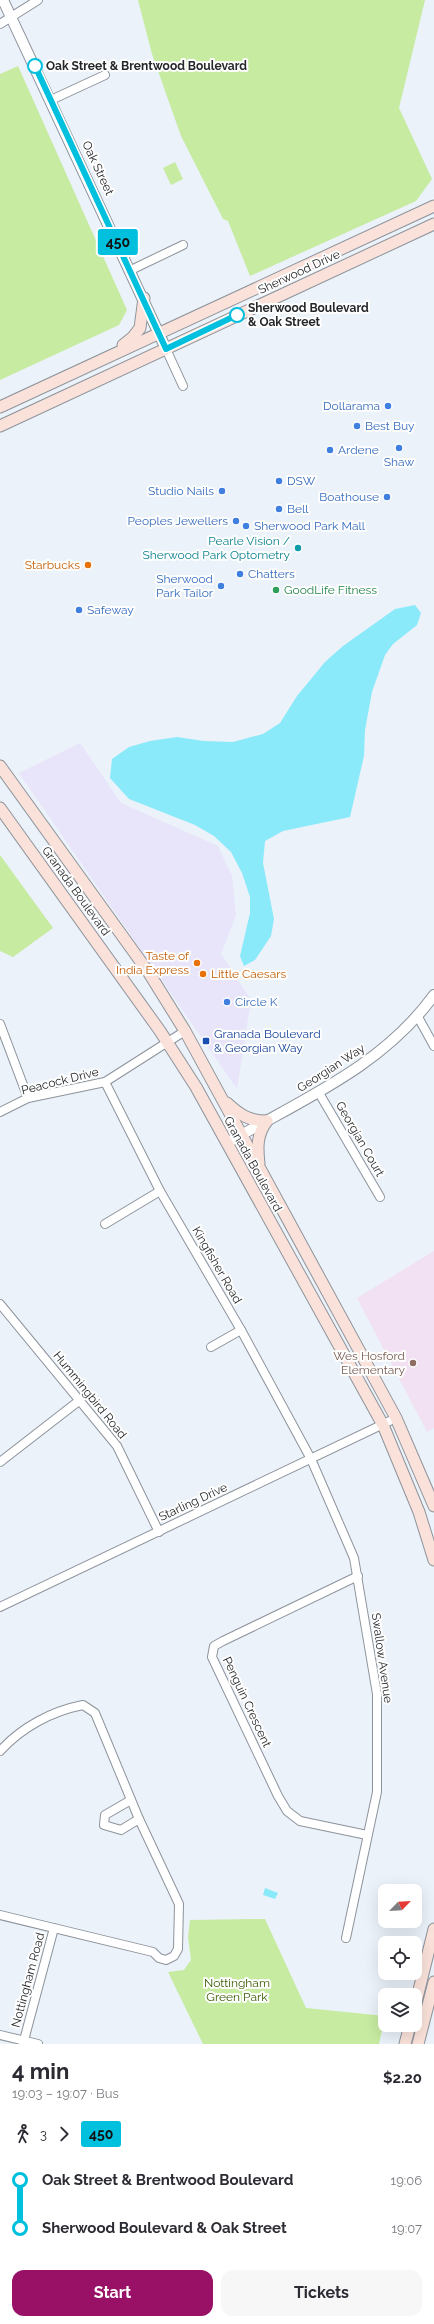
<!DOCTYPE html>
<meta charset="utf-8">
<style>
body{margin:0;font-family:Raleway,sans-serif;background:#f7f7f7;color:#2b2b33;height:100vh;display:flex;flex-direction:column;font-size:15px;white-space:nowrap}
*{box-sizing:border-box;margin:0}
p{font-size:13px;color:#7c7c81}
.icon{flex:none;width:22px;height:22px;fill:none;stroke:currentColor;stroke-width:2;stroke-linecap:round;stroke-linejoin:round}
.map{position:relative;height:2044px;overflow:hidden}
.drawer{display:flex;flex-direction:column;background:#fff;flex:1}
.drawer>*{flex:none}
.badge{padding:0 8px;border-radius:3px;font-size:14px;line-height:26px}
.needle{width:26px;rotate:65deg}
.fabs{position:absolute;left:378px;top:1884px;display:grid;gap:8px}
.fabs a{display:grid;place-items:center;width:44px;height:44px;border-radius:8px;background:#fff;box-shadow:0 4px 16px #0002;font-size:20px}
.map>.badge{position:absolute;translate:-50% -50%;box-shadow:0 0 0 2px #fff}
.legs{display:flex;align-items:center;gap:6px;height:44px;padding:0 12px;font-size:13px}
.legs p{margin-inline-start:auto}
.overview{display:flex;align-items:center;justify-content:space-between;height:68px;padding:0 12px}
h1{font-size:22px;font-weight:700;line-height:30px}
.action{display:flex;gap:8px;margin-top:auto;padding:8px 12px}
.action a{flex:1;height:46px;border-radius:12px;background:#981166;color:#fff;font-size:16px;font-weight:700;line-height:46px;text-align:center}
.action a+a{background:#f7f7f7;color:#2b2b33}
ul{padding:0 12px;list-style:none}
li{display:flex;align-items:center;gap:14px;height:48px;font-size:15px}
li i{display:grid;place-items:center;width:6px;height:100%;margin:0 5px;background:currentColor}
li i::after{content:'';width:10px;height:10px;margin:-5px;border:3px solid;border-radius:50%;background:#fff}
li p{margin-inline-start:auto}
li:first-child i{background:linear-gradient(#0000 50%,currentColor 0)}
li:last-child i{background:linear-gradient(currentColor 50%,#0000 0)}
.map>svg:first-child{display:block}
.commercial{fill:#e8e4fa}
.education{fill:#f1e1f3}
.green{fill:#c6eba1}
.water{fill:#8beaf9}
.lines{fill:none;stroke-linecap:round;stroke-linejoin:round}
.minor-casing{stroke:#8d939b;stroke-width:10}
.tertiary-casing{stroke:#8d939b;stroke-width:12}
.secondary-casing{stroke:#8d939b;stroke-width:13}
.minor{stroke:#fff;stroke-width:8}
.tertiary{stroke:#fff;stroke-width:10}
.secondary{stroke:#fae2da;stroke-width:11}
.line-1-casing{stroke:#fff;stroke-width:9}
.line-1{stroke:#01c0de;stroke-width:6}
.stop-1-dot{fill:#fff;stroke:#01c0de;stroke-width:2}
.shop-dot{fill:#3f7fe0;stroke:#fefefe;stroke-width:1.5}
.culture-dot{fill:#0f9aa8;stroke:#fefefe;stroke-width:1.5}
.food-dot{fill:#e8710a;stroke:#fefefe;stroke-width:1.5}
.leisure-dot{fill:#2e9e5b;stroke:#fefefe;stroke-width:1.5}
.transit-dot{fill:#1a4fb4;stroke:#fefefe;stroke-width:1.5}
.education-dot{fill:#8d6e63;stroke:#fefefe;stroke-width:1.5}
.labels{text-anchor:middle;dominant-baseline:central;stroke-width:4;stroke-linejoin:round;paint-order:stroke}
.stop-label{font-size:12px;font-weight:bold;fill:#25272a;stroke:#fefefe;text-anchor:start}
.street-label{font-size:12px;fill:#25272a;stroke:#fefefe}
.shop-label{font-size:12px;fill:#366cbe;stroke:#fefefe;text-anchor:start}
.culture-label{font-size:12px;fill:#0d838f;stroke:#fefefe;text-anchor:end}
.food-label{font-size:12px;fill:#c56008;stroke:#fefefe;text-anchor:end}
.leisure-label{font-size:12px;fill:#27864d;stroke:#fefefe;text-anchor:start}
.transit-label{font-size:12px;fill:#164399;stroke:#fefefe;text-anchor:start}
.education-label{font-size:12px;fill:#785e54;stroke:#fefefe;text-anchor:end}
.park-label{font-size:12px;fill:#395b00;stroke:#fefefe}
</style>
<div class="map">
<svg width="434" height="2044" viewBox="0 0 434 2044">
<rect width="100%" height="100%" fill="#ebf2fa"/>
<path class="commercial" d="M80,743l41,60 97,43 14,30 4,39 -15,39 30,46 -14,89 -218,-316z"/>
<path class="education" d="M434,1251v177l-7,4 -70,-134z"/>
<g class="green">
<path d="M138,0h287l-26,108 33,71 -16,22 -166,75 -22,-55 -5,-2 -42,-83 -29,-82z"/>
<path d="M18,66l109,244 -8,15 -119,55v-306z"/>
<path d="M175,162l8,17 -12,6 -8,-17z"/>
<path d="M0,855l53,73 -40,29 -13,-6z"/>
<path d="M265,1919l41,89 79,8 -6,28h-176l-35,-72 16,-2 7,-10 -3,-23 2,-17z"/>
</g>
<g class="water">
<path d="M415,605l6,8 -4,12 -24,19 -8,11 -13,37 -7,38 -1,26 -14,61 -67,14 -18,10 -2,22 11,56 -3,17 -16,24 -11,6 -4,-10 10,-43v-16l-8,-24 -11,-21 -17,-16 -19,-11 -66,-26 -19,-21 2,-19 17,-12 21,-6 27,-4 27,4 29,1 30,-8 17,-11 17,-27 28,-34 18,-16 52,-37z"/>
<path d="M265,1888l13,5 -3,6 -12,-4z"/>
</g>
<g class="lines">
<g class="minor-casing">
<g id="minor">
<path d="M0,24l38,-24"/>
<path d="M51,100l54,-25"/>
<path d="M131,270l52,-25"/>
<path d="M166,349l17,37"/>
<path d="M418,1017l16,29"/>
<path d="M0,1024l28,74"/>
<path d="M105,1082l55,109 81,139 70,129 43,99 23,136v98l-31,146"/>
<path d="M319,1093l61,104"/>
<path d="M0,1112l28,-14 77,-16 80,-51"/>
<path d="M105,1224l55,-33"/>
<path d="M0,1304l117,142 42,86"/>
<path d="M211,1347l30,-17"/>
<path d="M0,1462l80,-62"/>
<path d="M358,1576l-135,65 -9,5 -2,11 66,139 9,15 13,10 67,14"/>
<path d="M0,1607l396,-189"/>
<path d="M0,1751c22,-24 52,-40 83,-46l12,8 44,106 40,85 -1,45 -4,7 -8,4 -7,-2 -6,-6 -153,-37"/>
<path d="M131,1800l-26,15 -1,10 17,5 18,-11"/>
<path d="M0,2035l38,9"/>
<path d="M23,2044l31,-116"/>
</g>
</g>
<g class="tertiary-casing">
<g id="tertiary">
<path d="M3,0l163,349"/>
<path d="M227,1143c74,-43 155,-76 207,-148"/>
</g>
</g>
<g class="secondary-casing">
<g id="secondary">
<path d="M123,345l10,-8 7,-9 4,-30"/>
<path d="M0,407l434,-201"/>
<path d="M0,426l434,-202"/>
<path d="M0,766l149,207 36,58 211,387 38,88"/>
<path d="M0,808l160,223 36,56 187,338 36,87 15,48"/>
<path d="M227,1103c13,12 22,18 40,18"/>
<path d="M259,1163c-2,-16 -2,-29 8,-42"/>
<path d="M415,2006l19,-77"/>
<path d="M405,2044l5,-19"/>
<path d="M418,2044l16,-62"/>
</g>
</g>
<use href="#minor" class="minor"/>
<use href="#tertiary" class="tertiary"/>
<use href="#secondary" class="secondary"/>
</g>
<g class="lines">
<g class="line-1-casing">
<path id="line-1" d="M35,66l131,283 71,-34"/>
</g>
<use href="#line-1" class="line-1"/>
</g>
<g class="stop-1-dot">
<circle cx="35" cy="66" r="7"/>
<circle cx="237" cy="315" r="7"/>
</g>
<g class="shop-dot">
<circle cx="388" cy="406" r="4"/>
<circle cx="357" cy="426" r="4"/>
<circle cx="399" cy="448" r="4"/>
<circle cx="330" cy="450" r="4"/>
<circle cx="279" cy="481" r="4"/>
<circle cx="222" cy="491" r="4"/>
<circle cx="387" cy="497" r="4"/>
<circle cx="279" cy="509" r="4"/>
<circle cx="236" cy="521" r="4"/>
<circle cx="246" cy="526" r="4"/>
<circle cx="240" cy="574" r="4"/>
<circle cx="221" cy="586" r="4"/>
<circle cx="79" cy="610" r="4"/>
<circle cx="227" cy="1002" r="4"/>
</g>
<circle class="culture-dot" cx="298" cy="548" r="4"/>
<g class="food-dot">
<circle cx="88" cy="565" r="4"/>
<circle cx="197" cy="963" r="4"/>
<circle cx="203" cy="974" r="4"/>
</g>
<circle class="leisure-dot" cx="276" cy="590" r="4"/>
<rect class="transit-dot" x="202" y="1037" width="8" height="8" rx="2"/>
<circle class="education-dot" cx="413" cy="1363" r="4"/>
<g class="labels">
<g class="stop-label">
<text x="46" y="66">Oak Street &amp; Brentwood Boulevard</text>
<text x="248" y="308">Sherwood Boulevard<tspan x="248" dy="14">&amp; Oak Street</tspan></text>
</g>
<g class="street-label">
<text transform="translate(98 168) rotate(65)">Oak Street</text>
<text transform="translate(299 272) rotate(-25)">Sherwood Drive</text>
<text transform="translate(76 891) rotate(54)">Granada Boulevard</text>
<text transform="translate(331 1068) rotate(-33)">Georgian Way</text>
<text transform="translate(60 1081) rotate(-14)">Peacock Drive</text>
<text transform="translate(360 1139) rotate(60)">Georgian Court</text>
<text transform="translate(253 1164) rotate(61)">Granada Boulevard</text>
<text transform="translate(217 1265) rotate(60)">Kingfisher Road</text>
<text transform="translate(90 1395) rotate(51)">Hummingbird Road</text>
<text transform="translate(193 1502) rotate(-25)">Starling Drive</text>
<text transform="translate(382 1658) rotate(82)">Swallow Avenue</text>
<text transform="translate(247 1702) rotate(65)">Penguin Crescent</text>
<text transform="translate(28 1980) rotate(-75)">Nottingham Road</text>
</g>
<g class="shop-label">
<text x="380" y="406" text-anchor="end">Dollarama</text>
<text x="365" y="426">Best Buy</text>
<text x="338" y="450">Ardene</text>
<text x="399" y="462" text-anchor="middle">Shaw</text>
<text x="287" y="481">DSW</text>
<text x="214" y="491" text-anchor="end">Studio Nails</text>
<text x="379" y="497" text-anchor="end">Boathouse</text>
<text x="287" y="509">Bell</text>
<text x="228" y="521" text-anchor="end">Peoples Jewellers</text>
<text x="254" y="526">Sherwood Park Mall</text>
<text x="248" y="574">Chatters</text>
<text x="213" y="579" text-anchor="end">Sherwood<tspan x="213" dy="14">Park Tailor</tspan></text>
<text x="87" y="610">Safeway</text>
<text x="235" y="1002">Circle K</text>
</g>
<g class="culture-label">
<text x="290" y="541">Pearle Vision /<tspan x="290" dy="14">Sherwood Park Optometry</tspan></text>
</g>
<g class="food-label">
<text x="80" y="565">Starbucks</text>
<text x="189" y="956">Taste of<tspan x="189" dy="14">India Express</tspan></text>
<text x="211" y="974" text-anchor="start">Little Caesars</text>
</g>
<g class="leisure-label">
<text x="284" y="590">GoodLife Fitness</text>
</g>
<g class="transit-label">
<text x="214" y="1034">Granada Boulevard<tspan x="214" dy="14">&amp; Georgian Way</tspan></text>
</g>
<g class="education-label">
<text x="405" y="1356">Wes Hosford<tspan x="405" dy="14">Elementary</tspan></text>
</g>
<g class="park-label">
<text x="237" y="1983">Nottingham<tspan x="237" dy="14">Green Park</tspan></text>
</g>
</g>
</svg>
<div class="fabs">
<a><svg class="needle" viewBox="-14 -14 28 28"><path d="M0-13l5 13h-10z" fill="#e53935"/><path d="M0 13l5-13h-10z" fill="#7c7c81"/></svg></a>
<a><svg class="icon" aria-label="locate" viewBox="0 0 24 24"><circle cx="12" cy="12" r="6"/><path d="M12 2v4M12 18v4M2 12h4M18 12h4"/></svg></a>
<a><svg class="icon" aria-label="layers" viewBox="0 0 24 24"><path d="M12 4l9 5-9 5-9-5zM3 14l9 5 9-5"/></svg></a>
</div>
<b class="badge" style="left:118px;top:242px;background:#01c0de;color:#111">450</b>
</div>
<section class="drawer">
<div class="overview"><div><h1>4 min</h1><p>19:03 – 19:07 · Bus</p></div><b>$2.20</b></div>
<div class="legs"><svg class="icon" aria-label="walk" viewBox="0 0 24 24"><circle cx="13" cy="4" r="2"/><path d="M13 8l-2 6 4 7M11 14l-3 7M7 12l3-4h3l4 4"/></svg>3<svg class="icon" aria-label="forward" viewBox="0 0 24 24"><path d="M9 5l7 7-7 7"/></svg><b class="badge" style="background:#01c0de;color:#111">450</b></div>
<ul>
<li><i style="color:#01c0de"></i><b>Oak Street &amp; Brentwood Boulevard</b><p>19:06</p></li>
<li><i style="color:#01c0de"></i><b>Sherwood Boulevard &amp; Oak Street</b><p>19:07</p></li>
</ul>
<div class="action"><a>Start</a><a>Tickets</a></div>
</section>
